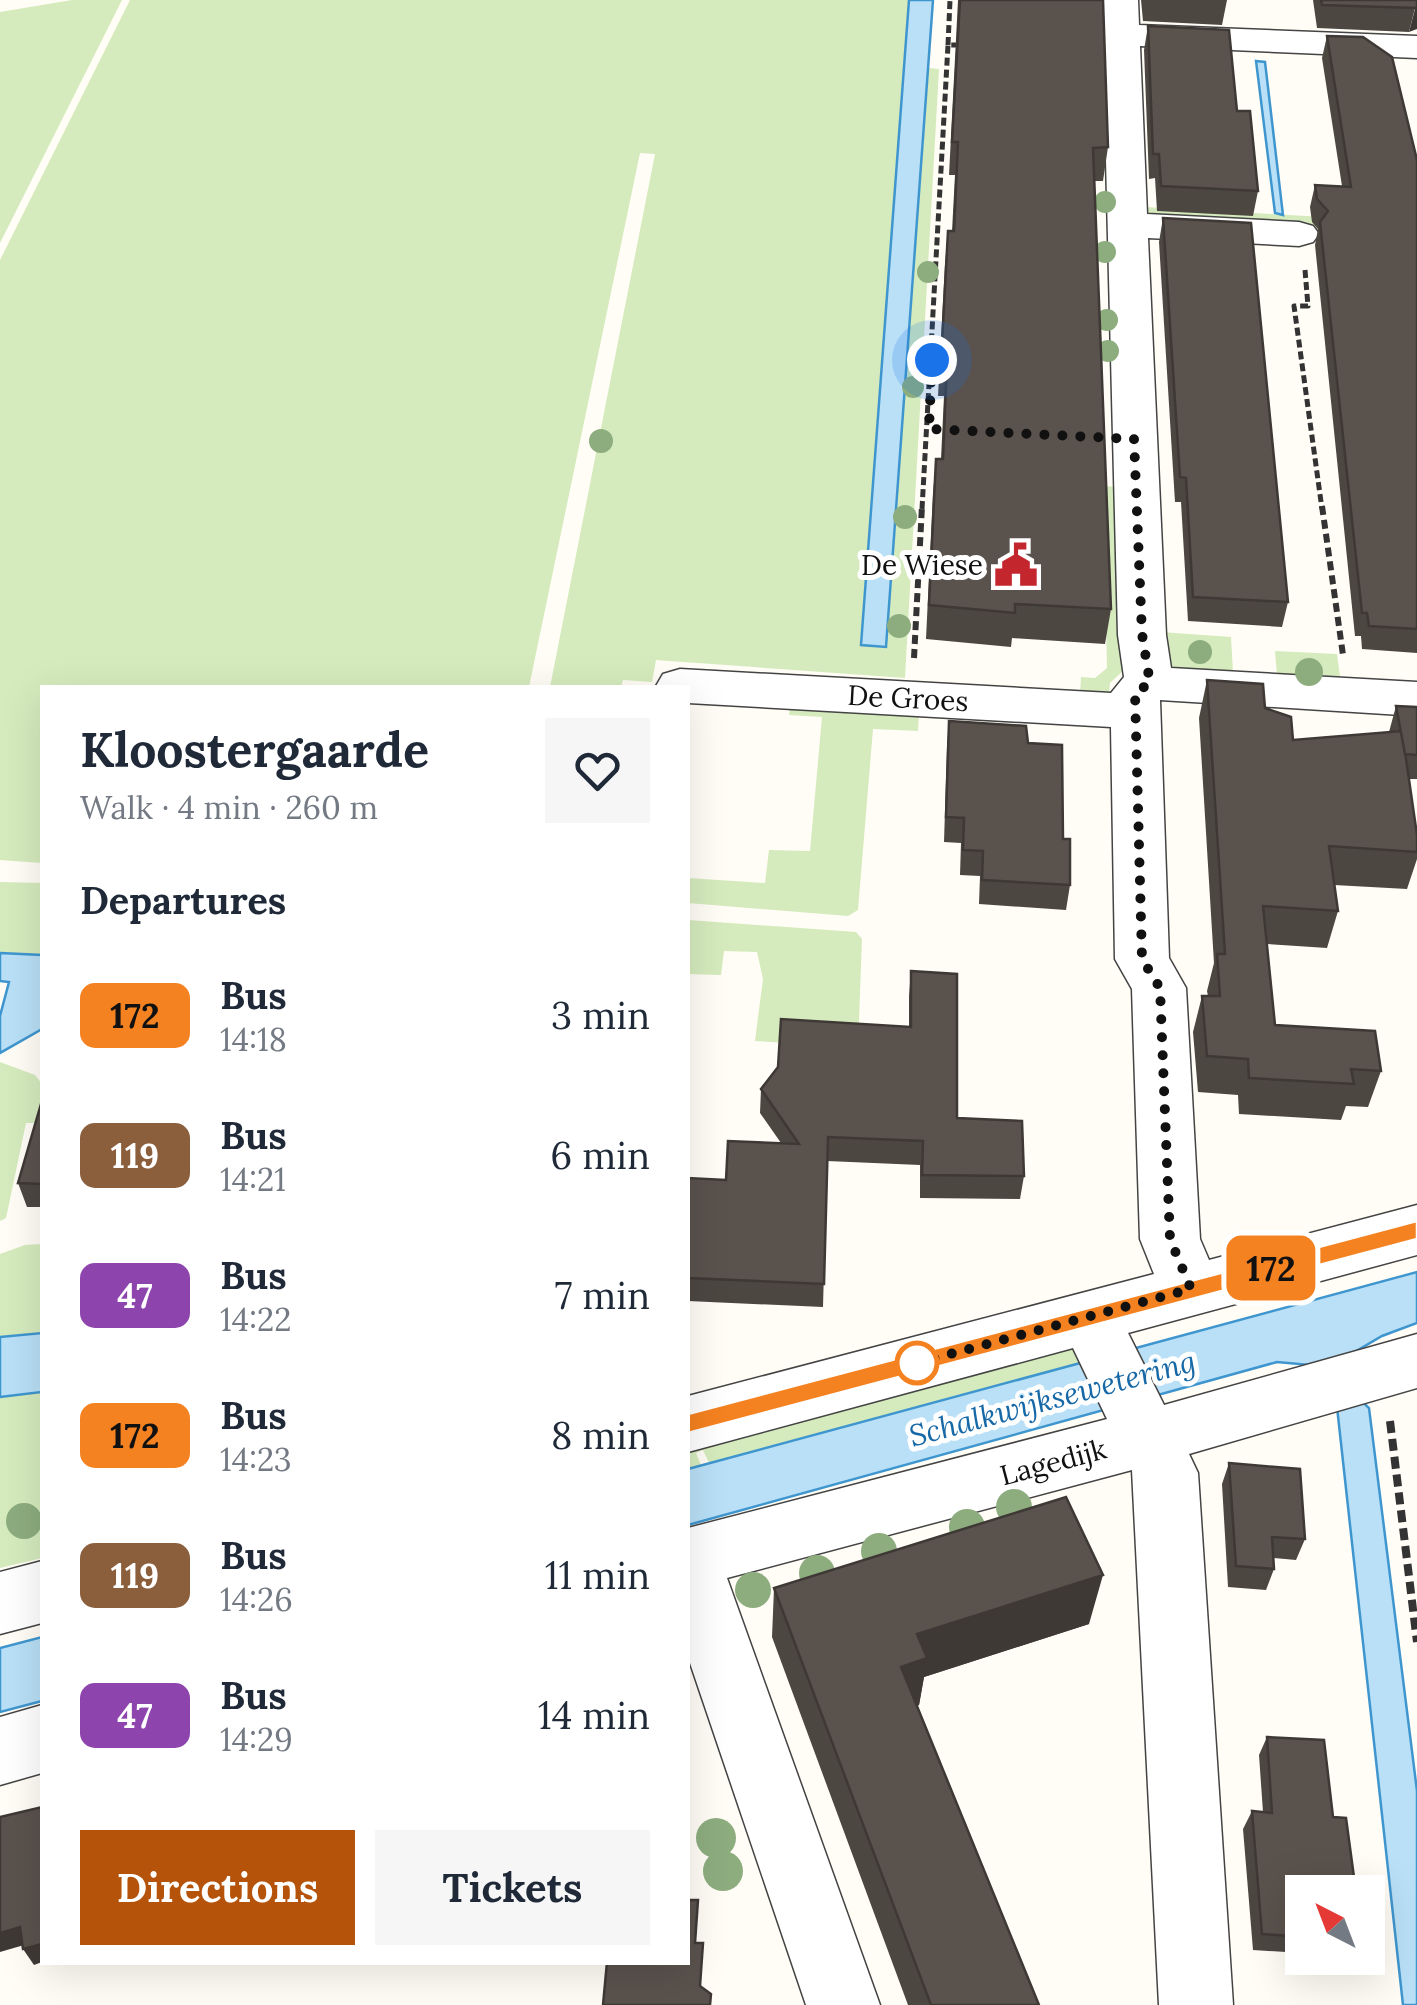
<!DOCTYPE html>
<meta charset="utf-8">
<style>
body{margin:0;font-family:Lora,serif;background:#f6f6f7;color:#1f2937;height:100vh;display:flex;flex-direction:column;font-size:38px;white-space:nowrap}
*{box-sizing:border-box;margin:0}
p{font-size:32px;color:#747a83}
.icon{flex:none;width:55px;height:55px;fill:none;stroke:currentColor;stroke-width:2;stroke-linecap:round;stroke-linejoin:round}
.map{position:relative;flex:1;overflow:hidden}
.details{position:absolute;left:40px;top:685px;width:650px;height:1280px;display:flex;flex-direction:column;background:#fff;border-radius:0px;box-shadow:0 10px 40px #0002}
.details>*{flex:none}
.badge{padding:0 20px;border-radius:15px;font-size:35px;line-height:65px}
.needle{width:65px;rotate:318deg}
.controls{position:absolute;left:1285px;top:1875px;display:grid;gap:20px}
.controls a{display:grid;place-items:center;width:100px;height:100px;border-radius:0px;background:#fff;box-shadow:0 10px 40px #0002;font-size:50px}
.you{position:absolute;width:50px;height:50px;margin:-25px;border:8px solid #fff;border-radius:50%;background:#1a73e8;box-shadow:0 0 0 15px #1a73e833}
.map>.badge{position:absolute;translate:-50% -50%;box-shadow:0 0 0 5px #fff}
h2{padding:0 40px;font-size:38px;line-height:90px}
.round{display:grid;place-items:center;flex:none;width:105px;height:105px;border-radius:0px;background:#f6f6f7}
.overview{display:flex;align-items:center;justify-content:space-between;height:170px;padding:0 40px}
h1{font-size:48px;font-weight:700;line-height:75px}
.cta{display:flex;gap:20px;margin-top:auto;padding:20px 40px}
.cta a{flex:1;height:115px;border-radius:0px;background:#b45309;color:#fff;font-size:40px;font-weight:700;line-height:115px;text-align:center}
.cta a+a{background:#f6f6f7;color:#1f2937}
ul{padding:0;list-style:none}
li{display:flex;align-items:center;gap:30px;height:140px;padding:0 40px}
li div{flex:1}
li b{display:block;font-size:38px}
li em{font-style:normal}
li .badge{min-width:110px;font-weight:700;text-align:center}
.map>svg:first-child{display:block}
.green{fill:#d5ebbd}
.water{fill:#b9e0f7;stroke:#3f96cf;stroke-width:2.5}
.lines{fill:none;stroke-linecap:round;stroke-linejoin:round}
.minor-casing{stroke:#444;stroke-width:3}
.path-far2{stroke:#333;stroke-width:5;stroke-dasharray:8 4;stroke-linecap:butt}
.path-far1{stroke:#333;stroke-width:6;stroke-dasharray:9 5;stroke-linecap:butt}
.path{stroke:#333;stroke-width:8;stroke-dasharray:12 6;stroke-linecap:butt}
.minor{fill:#fff;fill-rule:evenodd}
.tree{fill:#8dad7f}
.wall{fill:#4d4742}
.shaded-wall{fill:#3f3936}
.building{fill:#5a524d;stroke:#3f3936;stroke-width:2.5}
.line{fill:#f58220;stroke:#fff;stroke-width:2.5}
.walk{stroke:#111;stroke-width:10;stroke-dasharray:0 18}
.stop-dot{fill:#fff;stroke:#f58220;stroke-width:5}
.labels{text-anchor:middle;dominant-baseline:central;stroke-width:10;stroke-linejoin:round;paint-order:stroke}
.poi-label{font-size:28px;fill:#111;stroke:#fff;text-anchor:end}
.street-label{font-size:28px;fill:#111;stroke:#fff}
.water-label{font-size:30px;font-style:italic;fill:#1768a6;stroke:#fff}
</style>
<div class="map">
<svg width="1417" height="2005" viewBox="0 0 1417 2005">
<rect width="100%" height="100%" fill="#fffdf5"/>
<g class="green">
<path d="M72,0h50l-122,243v-231z"/>
<path d="M130,0h779l-48,644 25,2 43,-578 10,1 -34,609 -249,-18 -4,22 -29,-2 -2,7h-71l105,-533 -15,-1 -111,534 -487,1v175l-42,-3v-600z"/>
<path d="M1144,207l273,15v14l-120,-6 -146,-15z"/>
<path d="M1103,486l19,1 5,180 -17,16 -1,11 -29,1 1,-18 14,1 12,-10z"/>
<path d="M1161,632l70,5 2,35 -70,-4z"/>
<path d="M1275,651l62,3 5,37 -64,-4z"/>
<path d="M790,707l129,6 -1,18 -45,-2 -15,181 -10,6 -160,-13v-25l77,5 4,-33 41,1 12,-134 -33,-2z"/>
<path d="M0,882l42,1v72l-42,-2z"/>
<path d="M688,920l168,12 6,7 -4,108 -103,-6 8,-62 -6,-27 -33,-1 -3,24 -33,-1z"/>
<path d="M0,1062l35,13 7,9 -4,39h-12l-20,95 -6,3z"/>
<path d="M42,1244v89l-42,4v-83l25,-9z"/>
<path d="M1075,1343l10,18 -376,102 -6,-13 -7,3 5,12 -13,4v-23z"/>
<path d="M42,1392v166l-42,10v-171z"/>
</g>
<g class="water">
<path d="M909,0h24l-47,647 -25,-2z"/>
<path d="M1256,61l9,1 18,153 -8,-2z"/>
<path d="M0,953l42,2v74l-42,24v-37l9,-34 -9,-1z"/>
<path d="M1417,1272v51l-35,13 -41,24 -20,6 -44,-4 -589,163v-56z"/>
<path d="M42,1333v59l-42,5v-60z"/>
<path d="M1354,1394l15,14 48,383v214h-14l-66,-598z"/>
<path d="M42,1637v64l-42,11v-64z"/>
</g>
<g class="lines">
<g class="minor-casing">
<g id="minor">
<path d="M1102,0h36l1,25 278,11v22l-277,-12 7,168 152,8 14,4 6,8 -6,8 -14,4 -151,-8 18,397 5,33 246,14v34l-257,-16 9,258 17,30 14,251 9,21 208,-55v50l-289,78 36,72 253,-71v54l-228,66 9,19 35,532h-74l-27,-535 -405,108 153,427h-74l-118,-348v-129l419,-109 -34,-71 -385,104v-56l466,-122 -14,-35 -8,-250 -17,-30 -4,-232 -423,-24v-15l-32,-2 7,-12 17,-5 431,24 13,-16 -6,-42z"/>
<path d="M42,1561v62l-42,11v-62z"/>
<path d="M42,1705v68l-42,12v-68z"/>
</g>
</g>
<g class="path-far2">
<path d="M948,45l2,-45"/>
<path d="M1305,270l3,36h-14l28,203"/>
<path d="M922,509l26,-464h14"/>
</g>
<g class="path-far1">
<path d="M1322,506l21,149"/>
<path d="M914,658l8,-152"/>
</g>
<path class="path" d="M1390,1421l27,221"/>
<use href="#minor" class="minor"/>
</g>
<g class="tree">
<circle cx="1105" cy="202" r="11"/>
<circle cx="1105" cy="252" r="11"/>
<circle cx="928" cy="272" r="11"/>
<circle cx="1107" cy="320" r="11"/>
<circle cx="1108" cy="351" r="11"/>
<circle cx="913" cy="387" r="11"/>
<circle cx="601" cy="441" r="12"/>
<circle cx="905" cy="517" r="12"/>
<circle cx="899" cy="626" r="12"/>
<circle cx="1200" cy="652" r="12"/>
<circle cx="1309" cy="672" r="14"/>
<circle cx="1014" cy="1507" r="18"/>
<circle cx="24" cy="1521" r="18"/>
<circle cx="967" cy="1527" r="18"/>
<circle cx="879" cy="1551" r="18"/>
<circle cx="817" cy="1573" r="18"/>
<circle cx="753" cy="1590" r="18"/>
<circle cx="716" cy="1838" r="20"/>
<circle cx="723" cy="1871" r="20"/>
</g>
<g class="wall">
<path d="M958,0h145l5,147 -5,34h-9l17,428 -6,35 -93,-6 -1,9 -85,-8 7,-146 3,-34h5l3,-63h-6l7,-132 3,-33h4l3,-56h-6z"/>
<path d="M1141,0h86l-5,25 -79,-4z"/>
<path d="M1313,0h104l-8,32 -92,-4z"/>
<path d="M1148,26l89,85 21,80 -5,25 -96,-5 -2,-33 -6,1 -5,-129z"/>
<path d="M1327,36l90,124v493l-55,-4 -1,-13h-6l-40,-391 3,-16 -6,-7 -2,-15 5,-22 27,1 -20,-128z"/>
<path d="M1163,218l125,384 -6,25 -94,-6 -7,-119h-6l-16,-260z"/>
<path d="M1207,680l58,28 28,32 96,-8 7,-26 21,1v72h-8l8,56v24l-10,30 -73,-4 4,26 -11,37 -60,-4 8,81 106,46 -13,36 -22,-1 -5,14 -102,-6 -1,-19 -40,-3 -5,-60 9,-36h6l-1,-5 7,-28 -15,-245z"/>
<path d="M949,721l79,22 35,96 7,46 -4,25 -87,-6 1,-28 -20,-1 1,-32 -17,-1 3,-96z"/>
<path d="M911,971l46,147 67,58 -4,23 -100,-1v-33l-93,-4 -4,146 -135,-6v-123l38,2 55,-37 -21,-30 1,-24 148,-62v-31z"/>
<path d="M42,1104v103h-15l-9,-24z"/>
<path d="M1229,1463l76,76 -9,21 -22,-2v11l-8,21 -38,-3 -6,-103z"/>
<path d="M774,1588l315,36 -165,53 -5,28 -2,1 122,299h-131l-136,-368z"/>
<path d="M1267,1737l35,155v61l-49,-3 -10,-121 9,-18 11,1 -4,-57z"/>
</g>
<g class="shaded-wall">
<path d="M1417,8v21l-8,3 6,-23z"/>
<path d="M1103,1575l-14,49 -165,53 -5,28 -25,9 7,-47 16,-33z"/>
<path d="M20,1927l11,16 -31,9v-19z"/>
<path d="M42,1944v18l-8,3 -11,-16z"/>
</g>
<g class="building">
<path d="M960,0h143l5,147 -15,1 18,461 -96,-5v9l-86,-8 7,-146h7l4,-97h-6l7,-131h6l4,-89h-6z"/>
<path d="M1321,0h96v8l-95,-3z"/>
<path d="M1148,26l81,4 8,81h13l8,80 -97,-5 -2,-32h-6z"/>
<path d="M1327,36l36,1 29,20 25,103v469l-48,-3 -2,-13h-5l-42,-391 8,-11 -11,-12 -2,-14 36,2z"/>
<path d="M1163,218l88,5 37,379 -95,-5 -7,-119 -6,-1z"/>
<path d="M1207,680l56,4 2,24 26,9 2,23 109,-9 15,104v17l-88,-6 9,65 -75,-5 12,119 100,6 6,40 -30,-2 3,15 -105,-6 -1,-19 -41,-3 -5,-60h18l-3,-42h8z"/>
<path d="M1396,706l21,1v48l-12,-1z"/>
<path d="M949,721l77,5 2,17 34,2 1,94h7v46l-88,-5 1,-29 -20,-1 1,-32 -18,-1z"/>
<path d="M911,971l46,3v144l65,3 2,55 -102,-1 1,-34 -95,-4 -4,147 -136,-6v-100l38,2 2,-39 71,3 -38,-55 17,-22 3,-48 130,8z"/>
<path d="M41,1104h1v80l-24,-1z"/>
<path d="M1229,1463l71,6 5,70 -33,-2 2,32 -38,-3z"/>
<path d="M1066,1497l37,78 -186,59 10,24 -26,9 138,338h-108l-157,-417z"/>
<path d="M1267,1737l57,3 9,77 13,1 10,74h-54v45l-40,-3 -10,-123 20,2z"/>
<path d="M42,1807v137l-19,5 -3,-22 -20,6v-116z"/>
<path d="M688,1900h10l-3,43h8l-3,43 11,8 -1,11h-107l4,-43h81z"/>
</g>
<path class="line" d="M1417,1221v18l-729,194 -8,-2 -4,-7 4,-8 8,-2z"/>
<g class="lines">
<path class="walk" d="M917,1363l274,-74 -21,-50 -10,-251 -18,-29 -7,-266 15,-10 -8,-49 -8,-195 -205,-10 3,-69"/>
</g>
<defs>
<g id="civic-bare" transform="scale(3.45)"><path d="M-.6-6.5H3V-4.5H.6V-3L4-1V1h2V6H-6V1h2V-1L-.6-3ZM-1.2 2.5V6h2.4V2.5Z" fill="#c4262e" stroke="#fff" stroke-width="2.5" paint-order="stroke"/></g>
</defs>
<g fill-rule="evenodd">
<use href="#civic-bare" x="1016" y="565"/>
</g>
<circle class="stop-dot" cx="917" cy="1363" r="20"/>
<g class="labels">
<g class="poi-label">
<text x="983" y="565">De Wiese</text>
</g>
<g class="street-label">
<text transform="translate(908 698) rotate(3)">De Groes</text>
<text transform="translate(1053 1462) rotate(-15)">Lagedijk</text>
</g>
<g class="water-label">
<text transform="translate(1052 1398) rotate(-15)">Schalkwijksewetering</text>
</g>
</g>
</svg>
<div class="controls">
<a><svg class="needle" viewBox="-14 -14 28 28"><path d="M0-13l5 13h-10z" fill="#e53935"/><path d="M0 13l5-13h-10z" fill="#747a83"/></svg></a>
</div>
<div class="you" style="left:932px;top:360px"></div>
<b class="badge" style="left:1271px;top:1268px;background:#f58220;color:#111">172</b>
<section class="details">
<div class="overview"><div><h1>Kloostergaarde</h1><p>Walk · 4 min · 260 m</p></div><a class="round"><svg class="icon" aria-label="heart" viewBox="0 0 24 24"><path d="M12 20l-8-8c-3-5 5-10 8-4 3-6 11-1 8 4z"/></svg></a></div>
<h2>Departures</h2>
<ul>
<li><span class="badge" style="background:#f58220;color:#111">172</span><div><b>Bus</b><p>14:18</p></div><em>3 min</em></li>
<li><span class="badge" style="background:#8b5e3c;color:#fff">119</span><div><b>Bus</b><p>14:21</p></div><em>6 min</em></li>
<li><span class="badge" style="background:#8e44ad;color:#fff">47</span><div><b>Bus</b><p>14:22</p></div><em>7 min</em></li>
<li><span class="badge" style="background:#f58220;color:#111">172</span><div><b>Bus</b><p>14:23</p></div><em>8 min</em></li>
<li><span class="badge" style="background:#8b5e3c;color:#fff">119</span><div><b>Bus</b><p>14:26</p></div><em>11 min</em></li>
<li><span class="badge" style="background:#8e44ad;color:#fff">47</span><div><b>Bus</b><p>14:29</p></div><em>14 min</em></li>
</ul>
<div class="cta"><a>Directions</a><a>Tickets</a></div>
</section>
</div>
